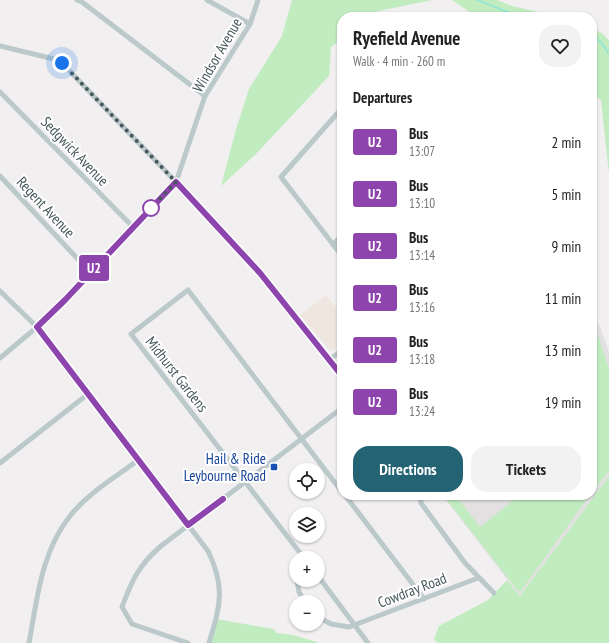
<!DOCTYPE html>
<meta charset="utf-8">
<style>
body{margin:0;font-family:"PT Sans Narrow",sans-serif;background:#f2f2f2;color:#222;height:100vh;display:flex;flex-direction:column;font-size:15px;white-space:nowrap}
*{box-sizing:border-box;margin:0}
p{font-size:13px;color:#767676}
.icon{flex:none;width:22px;height:22px;fill:none;stroke:currentColor;stroke-width:2;stroke-linecap:round;stroke-linejoin:round}
.map{position:relative;flex:1;overflow:hidden}
.sheet{position:absolute;left:337px;top:12px;width:260px;height:488px;display:flex;flex-direction:column;background:#fff;border-radius:16px;box-shadow:0 1px 3px #0004}
.sheet>*{flex:none}
.badge{padding:0 8px;border-radius:3px;font-size:14px;line-height:26px}
.controls{position:absolute;left:289px;top:463px;display:grid;gap:8px}
.controls a{display:grid;place-items:center;width:36px;height:36px;border-radius:50%;background:#fff;box-shadow:0 1px 3px #0004;font-size:20px}
.you{position:absolute;width:20px;height:20px;margin:-10px;border:3px solid #fff;border-radius:50%;background:#1a73e8;box-shadow:0 0 0 6px #1a73e833}
.map>.badge{position:absolute;translate:-50% -50%;box-shadow:0 0 0 2px #fff}
h2{padding:0 16px;font-size:15px;line-height:36px}
.round{display:grid;place-items:center;flex:none;width:42px;height:42px;border-radius:16px;background:#f2f2f2}
.summary{display:flex;align-items:center;justify-content:space-between;height:68px;padding:0 16px}
h1{font-size:19px;font-weight:600;line-height:30px}
.primary-button{display:flex;gap:8px;margin-top:auto;padding:8px 16px}
.primary-button a{flex:1;height:46px;border-radius:16px;background:#236373;color:#fff;font-size:16px;font-weight:600;line-height:46px;text-align:center}
.primary-button a+a{background:#f2f2f2;color:#222}
ul{padding:0;list-style:none}
li{display:flex;align-items:center;gap:12px;height:52px;padding:0 16px}
li div{flex:1}
li b{display:block;font-size:15px}
li em{font-style:normal}
li .badge{min-width:44px;font-weight:700;text-align:center}
.map>svg:first-child{display:block}
.commercial{fill:#f0e6e0}
.education{fill:#e2e0e1}
.green{fill:#c0ecc0}
.lines{fill:none;stroke-linecap:round;stroke-linejoin:round}
.stream{stroke:#8fe6d8;stroke-width:1.5}
.street{stroke:#bbc9cb;stroke-width:5}
.line-casing{stroke:#fff;stroke-width:9}
.line{stroke:#8e44ad;stroke-width:6}
.walk{stroke:#48595b;stroke-width:4;stroke-dasharray:0 7.2}
.stop-dot{fill:#fff;stroke:#8e44ad;stroke-width:2}
.transit-dot{fill:#1a4fb4;stroke:#fff;stroke-width:1.5}
.labels{text-anchor:middle;dominant-baseline:central;stroke-width:4;stroke-linejoin:round;paint-order:stroke}
.street-label{font-size:15px;fill:#48595b;stroke:#fff}
.transit-label{font-size:15px;fill:#164399;stroke:#fff;text-anchor:end}
</style>
<div class="map">
<svg width="609" height="643" viewBox="0 0 609 643">
<rect width="100%" height="100%" fill="#f1efef"/>
<path class="commercial" d="M326,295l13,16 -3,8 6,9v16l-11,7 -31,-36z"/>
<path class="education" d="M592,317l8,9 9,26v124l-89,120 -78,-101h150z"/>
<g class="green">
<path d="M292,0h140l-58,12 -6,5h-26v22l-11,8 -2,29 -73,78 -35,32 16,-60 12,-37 33,-53z"/>
<path d="M452,0h45l15,6 48,11h-83z"/>
<path d="M592,28l11,6 6,7v133l-8,-74 -9,-6z"/>
<path d="M592,325l4,4 13,40v102l-17,21z"/>
<path d="M609,476v167h-171l-4,-4 5,-13 49,-26 19,-20 13,16z"/>
<path d="M451,495h4l25,32 40,-32h70l-69,96h-3l-72,-92z"/>
<path d="M216,619l57,10 4,4 16,2 27,8h-112z"/>
</g>
<g class="lines">
<g class="stream">
<path d="M477,0l36,14 22,3"/>
<path d="M592,35l9,7 8,12"/>
</g>
<g class="street">
<path d="M77,0l5,2 123,94"/>
<path d="M207,0l43,24"/>
<path d="M0,46l54,13 8,4 114,119 84,91 82,103"/>
<path d="M0,92l133,135"/>
<path d="M342,108l-61,69 61,79"/>
<path d="M0,176l90,96"/>
<path d="M333,245l9,-10"/>
<path d="M0,291l37,36 171,224c18,37 12,55 1,92"/>
<path d="M0,358l37,-31 28,-27 111,-118 29,-86 45,-72 8,-24"/>
<path d="M329,360l13,-10"/>
<path d="M0,463l88,-69"/>
<path d="M345,495l79,104"/>
<path d="M420,495l1,8 44,60 29,30"/>
<path d="M304,558l-173,-224 57,-44 154,202"/>
<path d="M318,576l50,67"/>
<path d="M297,580l2,12 6,10"/>
<path d="M318,617l13,7 18,3 129,-49"/>
<path d="M29,643c8,-43 12,-91 41,-127 18,-23 46,-39 68,-56"/>
<path d="M188,643l-56,-19 -10,-17c10,-27 17,-42 39,-61l181,-138"/>
</g>
</g>
<g class="lines">
<g class="line-casing">
<path id="line" d="M223,499l-35,26 -151,-198 28,-27 111,-118 84,91 82,103"/>
</g>
<use href="#line" class="line"/>
<path class="walk" d="M62,63l114,119 -25,26"/>
</g>
<circle class="stop-dot" cx="151" cy="208" r="8"/>
<rect class="transit-dot" x="270" y="463" width="8" height="8" rx="2"/>
<g class="labels">
<g class="street-label">
<text transform="translate(217 55) rotate(-60)">Windsor Avenue</text>
<text transform="translate(75 151) rotate(46)">Sedgwick Avenue</text>
<text transform="translate(46 207) rotate(47)">Regent Avenue</text>
<text transform="translate(177 374) rotate(52)">Midhurst Gardens</text>
<text transform="translate(412 590) rotate(-21)">Cowdray Road</text>
</g>
<g class="transit-label">
<text x="266" y="458">Hail &amp; Ride<tspan x="266" dy="17">Leybourne Road</tspan></text>
</g>
</g>
</svg>
<div class="controls">
<a><svg class="icon" aria-label="locate" viewBox="0 0 24 24"><circle cx="12" cy="12" r="6"/><path d="M12 2v4M12 18v4M2 12h4M18 12h4"/></svg></a>
<a><svg class="icon" aria-label="layers" viewBox="0 0 24 24"><path d="M12 4l9 5-9 5-9-5zM3 14l9 5 9-5"/></svg></a>
<a>+</a>
<a>−</a>
</div>
<div class="you" style="left:62px;top:63px"></div>
<b class="badge" style="left:94px;top:268px;background:#8e44ad;color:#fff">U2</b>
<section class="sheet">
<div class="summary"><div><h1>Ryefield Avenue</h1><p>Walk · 4 min · 260 m</p></div><a class="round"><svg class="icon" aria-label="heart" viewBox="0 0 24 24"><path d="M12 20l-8-8c-3-5 5-10 8-4 3-6 11-1 8 4z"/></svg></a></div>
<h2>Departures</h2>
<ul>
<li><span class="badge" style="background:#8e44ad;color:#fff">U2</span><div><b>Bus</b><p>13:07</p></div><em>2 min</em></li>
<li><span class="badge" style="background:#8e44ad;color:#fff">U2</span><div><b>Bus</b><p>13:10</p></div><em>5 min</em></li>
<li><span class="badge" style="background:#8e44ad;color:#fff">U2</span><div><b>Bus</b><p>13:14</p></div><em>9 min</em></li>
<li><span class="badge" style="background:#8e44ad;color:#fff">U2</span><div><b>Bus</b><p>13:16</p></div><em>11 min</em></li>
<li><span class="badge" style="background:#8e44ad;color:#fff">U2</span><div><b>Bus</b><p>13:18</p></div><em>13 min</em></li>
<li><span class="badge" style="background:#8e44ad;color:#fff">U2</span><div><b>Bus</b><p>13:24</p></div><em>19 min</em></li>
</ul>
<div class="primary-button"><a>Directions</a><a>Tickets</a></div>
</section>
</div>
